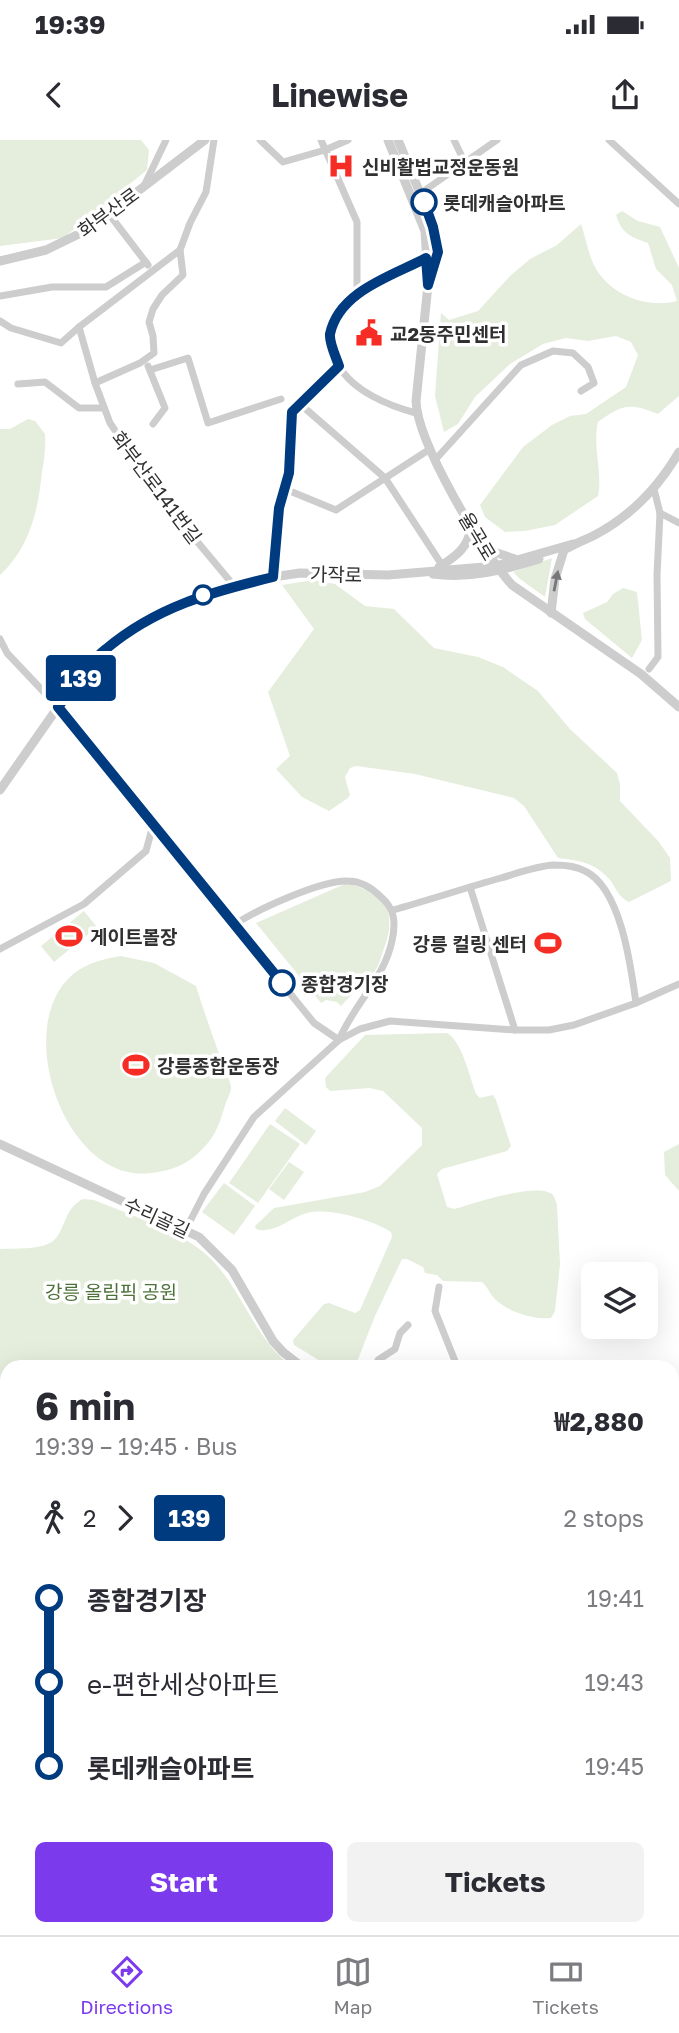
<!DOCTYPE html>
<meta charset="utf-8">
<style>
body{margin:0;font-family:"Golos Text","Noto Sans KR",sans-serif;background:#f2f2f3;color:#2b2b33;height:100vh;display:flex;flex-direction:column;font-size:26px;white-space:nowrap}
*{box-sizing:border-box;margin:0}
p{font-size:23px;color:#7c7c81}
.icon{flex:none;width:38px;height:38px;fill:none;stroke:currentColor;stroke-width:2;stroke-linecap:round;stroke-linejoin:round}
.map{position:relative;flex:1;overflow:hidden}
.drawer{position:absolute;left:0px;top:1220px;width:679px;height:576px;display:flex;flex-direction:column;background:#fff;border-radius:21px 21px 0 0;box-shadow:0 7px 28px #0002}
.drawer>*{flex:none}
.badge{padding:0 14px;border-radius:5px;font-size:24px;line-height:46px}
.fabs{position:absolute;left:581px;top:1122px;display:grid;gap:14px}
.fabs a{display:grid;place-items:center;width:77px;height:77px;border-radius:10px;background:#fff;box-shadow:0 7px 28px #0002;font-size:35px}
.map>.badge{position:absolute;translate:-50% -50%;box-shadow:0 0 0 4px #fff}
.legs{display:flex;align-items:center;gap:10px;height:77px;padding:0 35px;font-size:23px}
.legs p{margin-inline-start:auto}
.head{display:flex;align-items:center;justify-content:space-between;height:119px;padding:0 35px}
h1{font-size:38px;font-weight:700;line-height:52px}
.primary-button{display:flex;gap:14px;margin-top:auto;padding:14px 35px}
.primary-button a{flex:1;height:80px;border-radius:10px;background:#7c3aed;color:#fff;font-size:28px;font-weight:700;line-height:80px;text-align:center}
.primary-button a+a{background:#f2f2f3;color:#2b2b33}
ul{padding:0 35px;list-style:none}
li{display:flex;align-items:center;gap:24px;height:84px;font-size:26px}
li i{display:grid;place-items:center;width:10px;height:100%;margin:0 9px;background:currentColor}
li i::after{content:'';width:18px;height:18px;margin:-9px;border:5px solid;border-radius:50%;background:#fff}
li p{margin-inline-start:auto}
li:first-child i{background:linear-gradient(#0000 50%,currentColor 0)}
li:last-child i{background:linear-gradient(currentColor 50%,#0000 0)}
.status{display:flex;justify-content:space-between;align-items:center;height:49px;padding:0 35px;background:#fff;direction:ltr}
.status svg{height:19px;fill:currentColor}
header{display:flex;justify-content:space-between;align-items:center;height:91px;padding:0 35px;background:#fff;font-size:32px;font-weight:700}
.tabs{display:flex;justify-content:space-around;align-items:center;height:98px;border-top:2px solid #e1e1e2;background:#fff;font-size:19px;color:#7c7c81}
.tabs a{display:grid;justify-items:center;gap:4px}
.tabs .active{color:#7c3aed}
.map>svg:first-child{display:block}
.green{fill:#e5eedd}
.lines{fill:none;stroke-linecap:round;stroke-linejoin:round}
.minor{stroke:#cdcdcd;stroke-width:7}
.tertiary{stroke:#cdcdcd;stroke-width:9}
.oneway{fill:#777}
.line-1-casing{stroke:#fff;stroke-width:16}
.line-1{stroke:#003b80;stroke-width:10}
.stop-1-dot{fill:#fff;stroke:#003b80;stroke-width:3.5}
.labels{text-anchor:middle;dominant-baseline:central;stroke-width:7;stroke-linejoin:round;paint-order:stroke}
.poi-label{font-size:19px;font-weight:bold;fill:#303030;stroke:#fff;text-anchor:start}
.stop-label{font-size:19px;font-weight:bold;fill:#303030;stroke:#fff;text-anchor:start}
.street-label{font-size:19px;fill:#303030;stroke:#fff}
.park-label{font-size:19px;fill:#4d7139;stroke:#fff}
</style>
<div class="status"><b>19:39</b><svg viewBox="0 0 49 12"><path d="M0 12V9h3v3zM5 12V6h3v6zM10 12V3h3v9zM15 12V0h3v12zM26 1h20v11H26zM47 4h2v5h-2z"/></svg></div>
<header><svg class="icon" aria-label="back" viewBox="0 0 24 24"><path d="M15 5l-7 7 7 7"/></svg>Linewise<svg class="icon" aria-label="share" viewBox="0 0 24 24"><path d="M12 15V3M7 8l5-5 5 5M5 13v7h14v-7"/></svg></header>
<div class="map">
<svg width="679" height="1795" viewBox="0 0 679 1795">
<rect width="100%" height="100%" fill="#fff"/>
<g class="green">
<path d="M0,0h141l8,10 -2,20 -84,68 -63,8z"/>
<path d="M622,71l16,10 22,6 19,41v128l-21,18c-29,-11 -35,-10 -60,8 -6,25 5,49 0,74l-43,29 -30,6 -20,1 -20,-15 -5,-12 43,-58 29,-22 18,-9 16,-2 40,-27 12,-32 -7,-13 -15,-6 -28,5 -22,-3 -23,6 -33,20 -35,33 -17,27 -14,8 -9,-36 6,-83 8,7 29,-9 32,-35 20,-17 27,-14 24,-21c4,12 9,35 14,43 15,28 52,42 82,34l-5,-16 -16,-16 -8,-26c-17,-6 -26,-9 -32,-28z"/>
<path d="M28,279l7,2 10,13c1,13 -1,26 -3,38 -4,39 -12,75 -42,103v-146h10z"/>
<path d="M552,418l-7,39 -25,-18 -7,-7z"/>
<path d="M314,440l21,4 30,22 29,3 40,39 44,9 25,10 35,24 32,38 47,44 3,11v17l39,41 11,16 1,23 -42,21c-10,-4 -13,-14 -19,-22 -16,-18 -29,-19 -52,-22l-34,-52 -10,-8 -99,-24 -59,-8 -6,2 -5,9 5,18 -2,3 -19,13 -27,-14 -26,-28 14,-13 -22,-64 46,-63 -32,-44z"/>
<path d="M623,448l14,4 5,48 -10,18 -47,-39 -2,-6 24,-11 6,-8z"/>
<path d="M347,743c38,11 52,29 36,68 -2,6 -4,14 -8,20 -10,12 -23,23 -34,35l-4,-4 -11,-2 -5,3 -65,-80z"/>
<path d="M84,771l13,16 -43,35 -13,-16z"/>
<path d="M121,816l33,7 42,23c8,26 17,51 26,76 2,7 8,17 9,25 0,5 -3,11 -5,15 -7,24 -11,37 -31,54 -13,11 -28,15 -44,17 -84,11 -137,-139 -83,-194 14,-15 34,-20 53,-23z"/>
<path d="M447,893c15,8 23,45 29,61l4,4 13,-3 3,5 15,46 -4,5 -65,18 -5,5 10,33 8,2c17,-5 84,-28 98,-14 2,3 3,7 4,10l3,59 -5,47 -4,7c-16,2 -43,-6 -55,-18 -6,-5 -8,-13 -14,-18l-39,-1 -6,-6 -12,-2 -2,-6 -16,-8h-5l-27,57 -20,51h-25l-36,-22 -1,-5 31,-36 5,-1 26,10 5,-3 32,-73 -1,-5c-18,-12 -63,-25 -84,-19 -17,4 -33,22 -51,16l-1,-3 19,-18 91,-16 15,-6 42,-41v-17l-39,-37 -13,-3 -40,3 -4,-4 -1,-9 40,-43z"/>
<path d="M285,968l31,23 -10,14 -31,-24z"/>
<path d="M270,984l30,20 -42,59 -29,-20z"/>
<path d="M679,1004v47l-14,-16 -1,-23z"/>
<path d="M289,1022l15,10 -20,28 -15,-11z"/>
<path d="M224,1043l31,23 -21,29 -32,-23z"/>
<path d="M83,1059l11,1c38,16 93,32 120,62 30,33 42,78 78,105h-285v370l-5,-4 -2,-8v-476c16,-1 36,1 50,-6 16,-9 12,-34 33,-44z"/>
<path d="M10,1788l123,1 4,6h-129z"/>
<path d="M218,1789l169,-1v1l-2,6h-163z"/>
</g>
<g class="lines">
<g class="minor">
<path d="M214,0l-8,52 -16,31 -10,27 3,25 -21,20 -9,14 -4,13 4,14 1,17 -14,10 -45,20 15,40 55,80 70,84"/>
<path d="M260,0l23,22 42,-12 23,-10"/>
<path d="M321,0l36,82v71"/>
<path d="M454,0l11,23"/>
<path d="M609,0l70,64"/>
<path d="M145,44l21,-44"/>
<path d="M421,53l76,-53"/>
<path d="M109,74l39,51"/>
<path d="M0,156l52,-9h54l40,-25"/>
<path d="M0,181l11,7 50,15 18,-16"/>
<path d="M148,226l17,42 -12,16"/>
<path d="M339,226c14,25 50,40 77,47"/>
<path d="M150,230l38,-12 20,65 73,-24"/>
<path d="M95,243l-16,-56 101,-77"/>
<path d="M18,244l27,-2 34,26h25"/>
<path d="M300,264l85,74 57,87"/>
<path d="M435,320l86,-95 32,-14 20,2 15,14 6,16 -13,8"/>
<path d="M285,349l51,21 94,-61"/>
<path d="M660,373l19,10"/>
<path d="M273,437l6,-69 10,-35 3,-61 47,-46c-3,-9 -10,-23 -9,-32 9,-43 62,-58 96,-76"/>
<path d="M0,499l7,14 51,54 256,316 25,17c15,-36 45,-61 53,-99 4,-18 3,-32 -11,-44 -9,-9 -20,-16 -33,-16 -27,-1 -92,29 -114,44"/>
<path d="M649,529l9,-12 -1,-82 3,-62 -6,-24"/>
<path d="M470,747l45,143"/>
<path d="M393,770c36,-10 72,-22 108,-32 17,-5 35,-12 53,-13 10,0 22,1 31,6 36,17 46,96 51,132"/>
<path d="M0,809l84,-45 62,-53 7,-26"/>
<path d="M186,1089l18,-35 50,-77 85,-77 21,-11 30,-8 125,9h34l25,-5 62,-22 43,-19"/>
<path d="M439,1147l-4,24 22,55 2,1"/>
<path d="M377,1227l1,-7 17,-11 5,-16 8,-8"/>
</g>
<g class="tertiary">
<path d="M388,0l37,91 3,48"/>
<path d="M398,0l36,87 4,25 -10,33 -12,116c1,41 67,152 96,184l129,89 38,33"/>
<path d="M0,121l46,-11 41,-20 118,-90"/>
<path d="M568,408c8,-5 17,-8 25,-12 37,-19 65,-48 86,-84"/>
<path d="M485,409l30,10"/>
<path d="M439,427c16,-10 32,-21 31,-41"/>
<path d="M433,434c36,5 71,-4 106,-15"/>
<path d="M551,473l4,-34 9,-29"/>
<path d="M0,650l58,-83 47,-58 50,-33 48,-21 70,-18 27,-4 88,2 108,-9 77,-22"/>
<path d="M0,1004l199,93 33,33 41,71 10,11 19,15"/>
<path d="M672,1574l7,-5"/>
<path d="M672,1633l7,2"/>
<path d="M412,1795l9,-7"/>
</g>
</g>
<defs><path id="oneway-solid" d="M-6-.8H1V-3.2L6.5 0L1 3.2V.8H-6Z" transform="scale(1.75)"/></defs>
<use class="oneway" href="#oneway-solid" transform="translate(556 441) rotate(-79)"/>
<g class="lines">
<g class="line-1-casing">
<path id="line-1" d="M282,843l-224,-276c15,-19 29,-43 48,-58 50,-42 105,-57 167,-72l6,-69 10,-35 3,-61 47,-46c-3,-9 -10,-23 -9,-32 9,-43 62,-58 96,-76l2,27 10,-33 -5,-25 -9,-25"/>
</g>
<use href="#line-1" class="line-1"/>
</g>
<defs>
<g id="hospital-bare" transform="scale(2.1)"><path d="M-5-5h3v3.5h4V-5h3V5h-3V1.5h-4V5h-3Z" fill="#f52d24" stroke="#fff" stroke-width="2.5" paint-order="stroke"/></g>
<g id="civic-bare" transform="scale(2.1)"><path d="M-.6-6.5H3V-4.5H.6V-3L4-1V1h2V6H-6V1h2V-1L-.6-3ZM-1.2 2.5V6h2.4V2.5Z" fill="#f52d24" stroke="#fff" stroke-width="2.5" paint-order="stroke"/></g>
<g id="stadium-bare" transform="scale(2.1)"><path d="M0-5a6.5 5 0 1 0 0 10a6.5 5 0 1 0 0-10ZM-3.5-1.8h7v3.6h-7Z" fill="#f52d24" stroke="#fff" stroke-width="2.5" paint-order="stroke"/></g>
</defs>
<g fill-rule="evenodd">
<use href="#hospital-bare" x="341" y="26"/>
<use href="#civic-bare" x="369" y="193"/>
<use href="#stadium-bare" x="69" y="796"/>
<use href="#stadium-bare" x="548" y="803"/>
<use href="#stadium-bare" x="136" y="925"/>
</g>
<g class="stop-1-dot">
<circle cx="424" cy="62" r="12"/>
<circle cx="203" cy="455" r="9"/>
<circle cx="282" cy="843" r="12"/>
</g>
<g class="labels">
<g class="poi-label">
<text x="362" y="26">신비활법교정운동원</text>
<text x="390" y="193">교2동주민센터</text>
<text x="90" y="796">게이트볼장</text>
<text x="527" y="803" text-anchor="end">강릉 컬링 센터</text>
<text x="157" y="925">강릉종합운동장</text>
</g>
<g class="stop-label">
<text x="443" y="62">롯데캐슬아파트</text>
<text x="301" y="843">종합경기장</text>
</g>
<g class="street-label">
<text transform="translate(108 72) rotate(-36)">화부산로</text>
<text transform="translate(157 347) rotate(53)">화부산로141번길</text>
<text transform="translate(478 396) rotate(59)">율곡로</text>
<text transform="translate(336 434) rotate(1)">가작로</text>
<text transform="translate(157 1077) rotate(25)">수리골길</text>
</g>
<g class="park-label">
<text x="111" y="1151">강릉 올림픽 공원</text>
</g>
</g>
</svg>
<div class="fabs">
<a><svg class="icon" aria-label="layers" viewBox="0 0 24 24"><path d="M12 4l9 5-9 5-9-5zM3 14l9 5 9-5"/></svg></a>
</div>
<b class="badge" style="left:81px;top:538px;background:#003b80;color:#fff">139</b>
<section class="drawer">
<div class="head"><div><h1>6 min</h1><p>19:39 – 19:45 · Bus</p></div><b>₩2,880</b></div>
<div class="legs"><svg class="icon" aria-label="walk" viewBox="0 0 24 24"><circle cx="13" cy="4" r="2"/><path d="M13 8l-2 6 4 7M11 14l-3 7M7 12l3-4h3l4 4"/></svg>2<svg class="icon" aria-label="forward" viewBox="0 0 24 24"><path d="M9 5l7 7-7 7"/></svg><b class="badge" style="background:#003b80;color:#fff">139</b><p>2 stops</p></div>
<ul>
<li><i style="color:#003b80"></i><b>종합경기장</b><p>19:41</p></li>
<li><i style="color:#003b80"></i><span>e-편한세상아파트</span><p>19:43</p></li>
<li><i style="color:#003b80"></i><b>롯데캐슬아파트</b><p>19:45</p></li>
</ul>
<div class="primary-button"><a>Start</a><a>Tickets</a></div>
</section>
</div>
<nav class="tabs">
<a class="active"><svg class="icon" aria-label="directions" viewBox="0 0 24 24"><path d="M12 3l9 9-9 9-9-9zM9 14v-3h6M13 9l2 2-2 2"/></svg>Directions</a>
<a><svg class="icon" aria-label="map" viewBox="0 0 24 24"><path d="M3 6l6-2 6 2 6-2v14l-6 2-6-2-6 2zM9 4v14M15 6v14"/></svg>Map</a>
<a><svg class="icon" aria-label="tickets" viewBox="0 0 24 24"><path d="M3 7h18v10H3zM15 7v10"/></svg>Tickets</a>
</nav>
